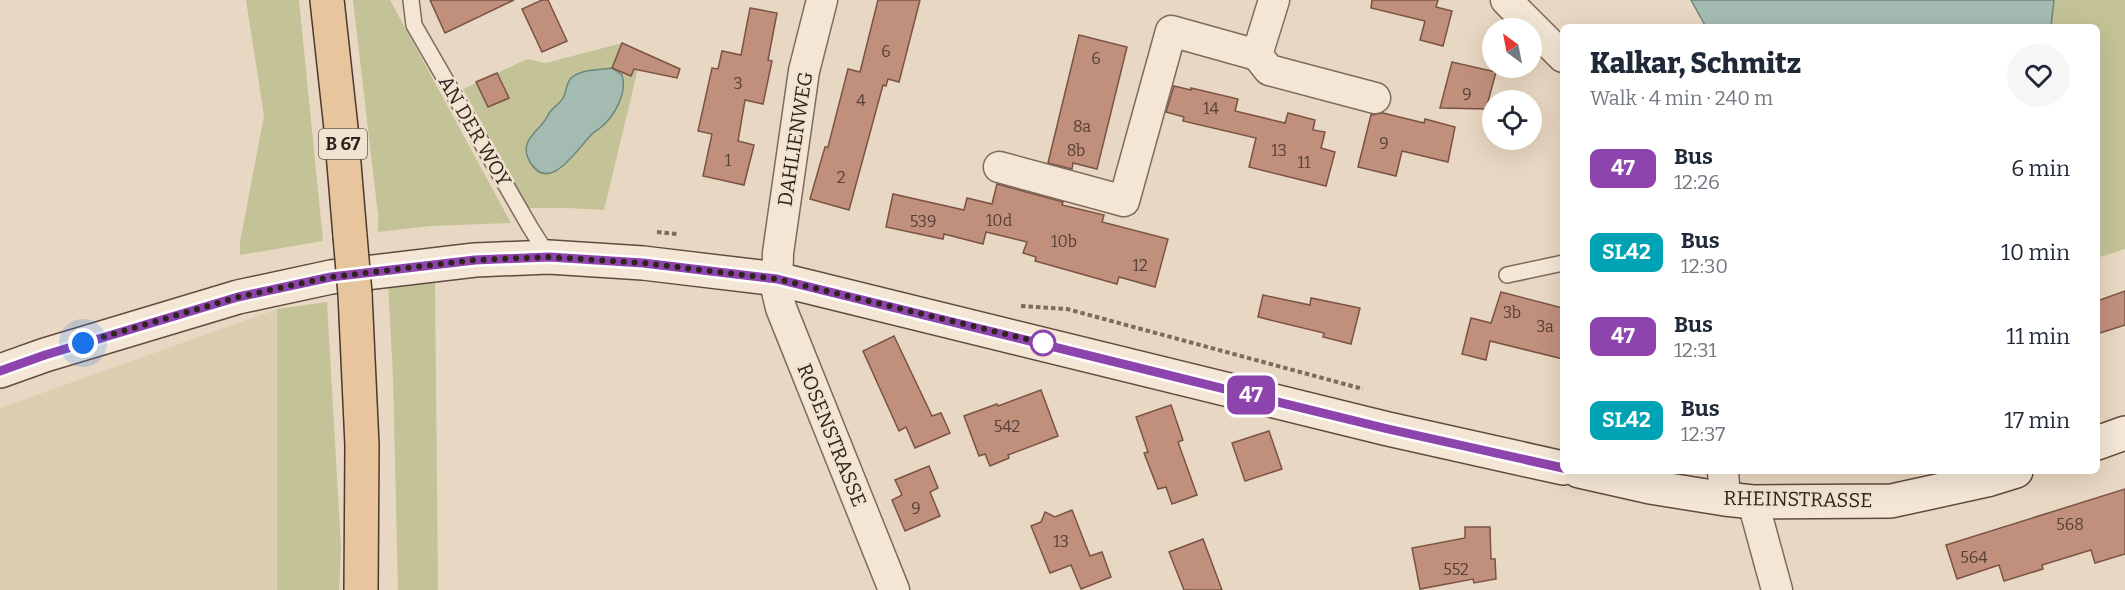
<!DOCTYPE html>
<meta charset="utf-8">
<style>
body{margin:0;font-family:Bitter,serif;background:#f6f6f7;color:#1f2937;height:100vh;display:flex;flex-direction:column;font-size:22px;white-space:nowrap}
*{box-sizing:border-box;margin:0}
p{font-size:20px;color:#747a83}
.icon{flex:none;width:33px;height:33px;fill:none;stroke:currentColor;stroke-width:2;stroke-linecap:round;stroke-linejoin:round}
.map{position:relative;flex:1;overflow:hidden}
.side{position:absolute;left:1560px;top:24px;width:540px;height:450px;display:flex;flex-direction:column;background:#fff;border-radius:9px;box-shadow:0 6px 24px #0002}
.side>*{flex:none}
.badge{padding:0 12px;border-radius:9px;font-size:21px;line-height:39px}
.needle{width:39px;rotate:328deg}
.fabs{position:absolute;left:1482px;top:18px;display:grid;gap:12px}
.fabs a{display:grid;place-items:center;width:60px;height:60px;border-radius:50%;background:#fff;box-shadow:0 6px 24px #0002;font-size:30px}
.you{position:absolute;width:30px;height:30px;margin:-15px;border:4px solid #fff;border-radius:50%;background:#1a73e8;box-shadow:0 0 0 9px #1a73e833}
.map>.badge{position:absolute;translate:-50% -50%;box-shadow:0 0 0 3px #fff}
.round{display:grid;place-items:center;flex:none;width:63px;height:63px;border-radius:32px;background:#f6f6f7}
.headline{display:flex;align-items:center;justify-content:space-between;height:102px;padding:0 30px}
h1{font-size:28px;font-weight:800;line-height:45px}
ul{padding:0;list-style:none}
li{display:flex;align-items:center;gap:18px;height:84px;padding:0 30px}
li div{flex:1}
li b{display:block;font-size:22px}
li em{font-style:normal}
li .badge{min-width:66px;font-weight:700;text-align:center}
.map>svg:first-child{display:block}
.farmland{fill:#dccfb0}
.green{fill:#c4c397}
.water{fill:#a4bbb1;stroke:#6c877d;stroke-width:1.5}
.building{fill:#c1907c;stroke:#7b5344;stroke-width:1.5}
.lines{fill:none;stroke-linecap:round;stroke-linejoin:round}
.service-casing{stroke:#7f6a5b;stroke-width:18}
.minor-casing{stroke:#7f6a5b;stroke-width:33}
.secondary-casing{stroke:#614b3e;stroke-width:36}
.primary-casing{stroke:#4d392f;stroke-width:36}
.path{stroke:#7f6a5b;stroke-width:4;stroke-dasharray:4.5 3;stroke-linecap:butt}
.service{stroke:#f4e6d4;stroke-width:15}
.minor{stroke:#f4e6d4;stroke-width:30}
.secondary{stroke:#f4e6d4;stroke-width:33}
.primary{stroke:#e7c69d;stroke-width:33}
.primary-bridge-casing{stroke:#4d392f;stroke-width:36;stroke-linecap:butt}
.primary-bridge{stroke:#e7c69d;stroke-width:33}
.line-casing{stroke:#fff;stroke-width:14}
.line{stroke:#8e44ad;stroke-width:9}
.walk{stroke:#31241e;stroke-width:6;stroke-dasharray:0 10.8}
.stop-dot{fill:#fff;stroke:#8e44ad;stroke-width:3}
.labels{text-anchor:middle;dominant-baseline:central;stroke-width:5;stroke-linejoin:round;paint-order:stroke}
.number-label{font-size:16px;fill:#553f36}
.shield{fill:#f0e3d0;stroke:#6a5d53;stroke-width:1.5}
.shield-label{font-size:18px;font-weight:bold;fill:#31241e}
.street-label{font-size:20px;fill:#31241e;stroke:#f0e3d0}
</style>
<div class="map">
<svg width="2125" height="590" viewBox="0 0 2125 590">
<rect width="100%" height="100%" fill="#e8d7c2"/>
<path class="farmland" d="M277,309v281h-277v-182z"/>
<g class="green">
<path d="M246,0h53l24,241 -83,14v-13l24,-126z"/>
<path d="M353,0h37l121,223 -80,3 -53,6v-17z"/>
<path d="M2054,0h71v249l-28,9v-231h-46z"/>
<path d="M622,43l20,9 -38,158 -36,-2h-39l-66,-119 64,-30 19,4z"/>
<path d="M435,280l3,310h-40l-5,-214 -5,-93z"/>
<path d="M327,302l14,245 -2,43h-62v-281z"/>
</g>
<g class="water">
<path d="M1691,0h363l-3,27h-345z"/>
<path d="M612,68l10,7c6,18 -8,42 -22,53 -2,2 -5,3 -7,5 -14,13 -43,63 -63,29 -3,-5 -5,-12 -3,-18 3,-11 16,-17 21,-29 3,-7 11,-10 15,-17 3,-5 3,-12 6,-17 6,-12 32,-11 43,-13z"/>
</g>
<g class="building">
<path d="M430,0h84l-69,33z"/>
<path d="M542,0h6l19,41 -25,11 -20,-43z"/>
<path d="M878,0h42l-21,82 -11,-3 -2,7 -3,-1 -34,125 -39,-11 15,-52h3l20,-78 12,3z"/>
<path d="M1372,0h66l-2,7 16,4 -9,35 -23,-6 5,-19 -54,-13z"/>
<path d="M750,8l27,5 -9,47 4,1 -9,43 -18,-4 -7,41 16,4 -10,40 -41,-9 9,-42 -14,-3 14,-63 6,1 4,-18 19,4z"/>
<path d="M1079,35l48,12 -30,122 -24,-6 -1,6 -24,-6z"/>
<path d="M622,43l58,26 -3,9 -43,-9 -3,7 -19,-8z"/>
<path d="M1452,62l44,10 -10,37 -46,-1z"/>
<path d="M497,73l12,25 -21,9 -12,-25z"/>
<path d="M1174,86l17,4v-2l47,11 -3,12 50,12 3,-10 27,7 -2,10 12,2 -4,16 14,4 -9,34 -77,-19 7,-29 -73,-17 1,-4 -18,-5z"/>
<path d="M1383,113l41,10 1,-4 30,8 -7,35 -46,-11 -6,25 -38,-9 13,-52z"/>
<path d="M997,184l66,18 -1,3 42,10 -2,7 66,17 -13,48 -36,-10 -2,7 -82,-23 1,-4 -13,-4 4,-11 -41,-10 -3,12 -39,-10 -1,5 -57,-12 7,-33 71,16 3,-12 25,6z"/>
<path d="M2125,291v34l-28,9v-33z"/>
<path d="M1501,292l62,16v51l-73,-18 -4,19 -24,-6 9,-36 20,5z"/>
<path d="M1263,295l47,10 1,-7 49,10 -9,36 -28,-7 1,-4 -66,-16z"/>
<path d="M894,336l38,80 9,-3 9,20 -35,15 -9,-21 -7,4 -36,-80z"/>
<path d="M1041,390l17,46 -50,19 1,3 -19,8 -5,-12 -6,2 -15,-40 33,-12 1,2z"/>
<path d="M1171,405l12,35 -5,2 19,53 -25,9 -6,-17 -8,2 -14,-36 4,-1 -12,-35z"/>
<path d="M1269,431l13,38 -37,12 -13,-38z"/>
<path d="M929,466l9,22 -8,4 10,24 -35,15 -13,-31 10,-5 -7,-15z"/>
<path d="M2125,489v65l-30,9 -4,-13 -49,15 1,4 -39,12 -5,-16 -42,14 -11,-34z"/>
<path d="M1072,510l18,46 12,-4 9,25 -30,12 -10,-24 -21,8 -19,-47 10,-4 4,-10 10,5z"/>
<path d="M1465,527h25l1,32h4l1,20 -22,4 -1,-4 -53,10 -8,-41 53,-10z"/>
<path d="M1203,539l19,51h-38l-15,-38z"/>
</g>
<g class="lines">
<g class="service-casing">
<g id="service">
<path d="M411,0l3,25 116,202 19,30"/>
<path d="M1507,275l56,-12"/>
</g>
</g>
<g class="minor-casing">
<g id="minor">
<path d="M822,0l-18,71 -26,182 -1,38 4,17 113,282"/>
<path d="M1506,0l57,57"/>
<path d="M1257,55l12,15 106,28"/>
<path d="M999,167l125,34 47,-170 86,24 17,-55"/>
<path d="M1723,471l2,28"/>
<path d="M1753,502l24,88"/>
</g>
</g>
<g class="secondary-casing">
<g id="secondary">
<path d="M0,371l45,-16 193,-58 93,-20 144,-17 74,-3 94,6 134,16 611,150 175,39"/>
<path d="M2097,443l28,-10"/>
<path d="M1579,471l71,16 75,12 28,3 138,-1 96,-21 29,-9"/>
</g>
</g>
<g class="primary-casing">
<g id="primary">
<path d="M327,0l14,128 9,108"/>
<path d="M355,294l7,151 -1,145"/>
</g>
</g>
<g class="path">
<path d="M657,232l20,2"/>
<path d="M1021,306l46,3 296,80"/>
</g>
<use href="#service" class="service"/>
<use href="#minor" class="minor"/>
<use href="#secondary" class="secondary"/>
<use href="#primary" class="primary"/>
<g class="primary-bridge-casing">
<path id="primary-bridge" d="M350,236l5,58"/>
</g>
<use href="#primary-bridge" class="primary-bridge"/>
</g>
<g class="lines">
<g class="line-casing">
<path id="line" d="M0,371l45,-16 193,-58 93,-20 144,-17 74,-3 94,6 134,16 611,150 175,39"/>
</g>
<use href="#line" class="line"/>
<path class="walk" d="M83,343l155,-46 93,-20 144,-17 74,-3 94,6 134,16 270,65 -4,-1"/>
</g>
<circle class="stop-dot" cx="1043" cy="343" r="12"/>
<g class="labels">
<g class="number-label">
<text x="886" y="51">6</text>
<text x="1096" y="58">6</text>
<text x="738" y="83">3</text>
<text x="1467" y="94">9</text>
<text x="861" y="100">4</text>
<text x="1211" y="108">14</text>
<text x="1082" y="126">8a</text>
<text x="1384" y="143">9</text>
<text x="1076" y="150">8b</text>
<text x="1279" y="150">13</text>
<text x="728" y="160">1</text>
<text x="1304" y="162">11</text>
<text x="841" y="177">2</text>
<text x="999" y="220">10d</text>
<text x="923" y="221">539</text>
<text x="1064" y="241">10b</text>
<text x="1140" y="265">12</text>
<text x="1512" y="312">3b</text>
<text x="1545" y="326">3a</text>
<text x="1007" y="426">542</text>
<text x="916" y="508">9</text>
<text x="2070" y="524">568</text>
<text x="1061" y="541">13</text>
<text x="1974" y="557">564</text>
<text x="1456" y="569">552</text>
</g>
<rect class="shield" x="319" y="129" width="48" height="30" rx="4.5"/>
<g class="shield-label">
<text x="343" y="144">B 67</text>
</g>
<g class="street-label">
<text transform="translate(475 131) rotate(60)">AN DER WOY</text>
<text transform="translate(795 139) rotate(-81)">DAHLIENWEG</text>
<text transform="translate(832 435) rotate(68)">ROSENSTRASSE</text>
<text transform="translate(1798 499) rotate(1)">RHEINSTRASSE</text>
</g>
</g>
</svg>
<div class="fabs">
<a><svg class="needle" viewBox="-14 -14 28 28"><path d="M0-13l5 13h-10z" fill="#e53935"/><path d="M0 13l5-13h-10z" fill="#747a83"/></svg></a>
<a><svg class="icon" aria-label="locate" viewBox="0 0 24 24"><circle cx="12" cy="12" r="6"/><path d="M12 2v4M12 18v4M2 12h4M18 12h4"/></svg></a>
</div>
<div class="you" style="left:83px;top:343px"></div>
<b class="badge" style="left:1251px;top:395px;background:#8e44ad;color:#fff">47</b>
<section class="side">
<div class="headline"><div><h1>Kalkar, Schmitz</h1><p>Walk · 4 min · 240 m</p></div><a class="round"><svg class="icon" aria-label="heart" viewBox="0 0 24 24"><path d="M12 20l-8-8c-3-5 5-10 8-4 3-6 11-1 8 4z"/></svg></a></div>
<ul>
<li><span class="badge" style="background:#8e44ad;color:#fff">47</span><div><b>Bus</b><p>12:26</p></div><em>6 min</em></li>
<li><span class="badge" style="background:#00a3b4;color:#fff">SL42</span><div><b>Bus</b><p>12:30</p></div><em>10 min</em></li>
<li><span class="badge" style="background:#8e44ad;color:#fff">47</span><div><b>Bus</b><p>12:31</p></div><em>11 min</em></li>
<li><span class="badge" style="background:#00a3b4;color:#fff">SL42</span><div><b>Bus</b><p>12:37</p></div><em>17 min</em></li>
</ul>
</section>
</div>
